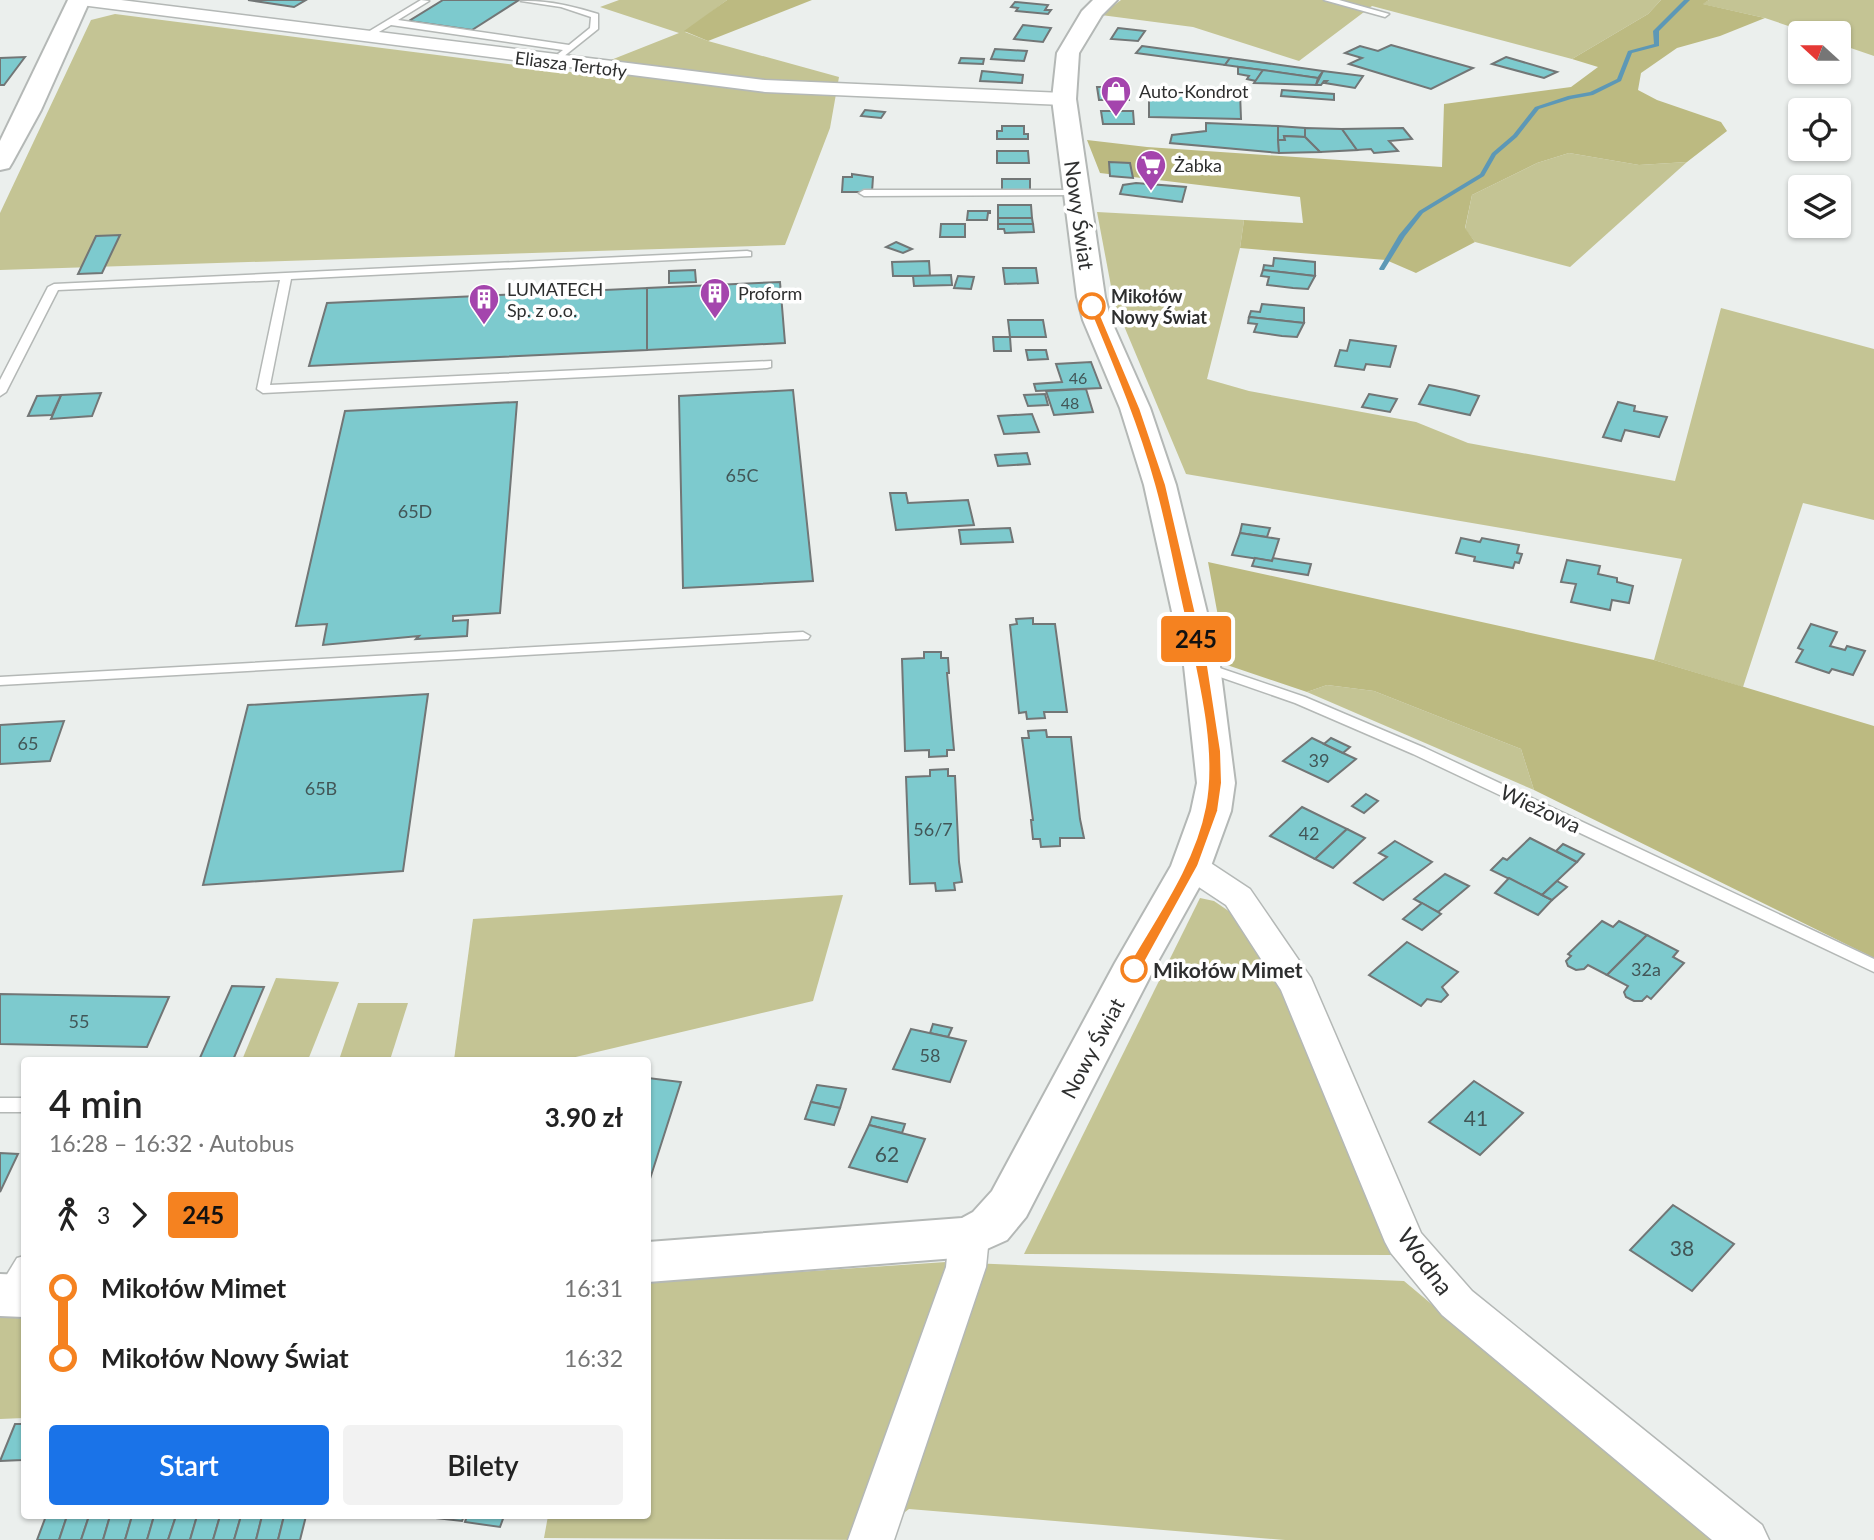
<!DOCTYPE html>
<html lang="pl">
<meta charset="utf-8">
<style>
body{margin:0;font-family:Lato,sans-serif;background:#f2f2f2;color:#222;height:100vh;display:flex;flex-direction:column;font-size:26px;white-space:nowrap}
*{box-sizing:border-box;margin:0}
p{font-size:23px;color:#767676}
.icon{flex:none;width:38px;height:38px;fill:none;stroke:currentColor;stroke-width:2;stroke-linecap:round;stroke-linejoin:round}
.map{position:relative;flex:1;overflow:hidden}
.details{position:absolute;left:21px;top:1057px;width:630px;height:462px;display:flex;flex-direction:column;background:#fff;border-radius:7px;box-shadow:0 2px 5px #0004}
.details>*{flex:none}
.badge{padding:0 14px;border-radius:5px;font-size:24px;line-height:46px}
.needle{width:46px;rotate:291deg}
.controls{position:absolute;left:1788px;top:21px;display:grid;gap:14px}
.controls a{display:grid;place-items:center;width:63px;height:63px;border-radius:7px;background:#fff;box-shadow:0 2px 5px #0004;font-size:35px}
.map>.badge{position:absolute;translate:-50% -50%;box-shadow:0 0 0 4px #fff}
.legs{display:flex;align-items:center;gap:10px;height:77px;padding:0 28px;font-size:23px}
.legs p{margin-inline-start:auto}
.overview{display:flex;align-items:center;justify-content:space-between;height:119px;padding:0 28px}
h1{font-size:38px;font-weight:600;line-height:52px}
.action{display:flex;gap:14px;margin-top:auto;padding:14px 28px}
.action a{flex:1;height:80px;border-radius:7px;background:#1a73e8;color:#fff;font-size:28px;font-weight:600;line-height:80px;text-align:center}
.action a+a{background:#f2f2f2;color:#222}
ul{padding:0 28px;list-style:none}
li{display:flex;align-items:center;gap:24px;height:70px;font-size:26px}
li i{display:grid;place-items:center;width:10px;height:100%;margin:0 9px;background:currentColor}
li i::after{content:'';width:18px;height:18px;margin:-9px;border:5px solid;border-radius:50%;background:#fff}
li p{margin-inline-start:auto}
li:first-child i{background:linear-gradient(#0000 50%,currentColor 0)}
li:last-child i{background:linear-gradient(currentColor 50%,#0000 0)}
.map>svg:first-child{display:block}
.green{fill:#c4c494}
.forest{fill:#bcba81}
.lines{fill:none;stroke-linecap:round;stroke-linejoin:round}
.stream{fill:#5d98b6;fill-rule:evenodd}
.building{fill:#7dcace;stroke:#727676;stroke-width:2}
.service-casing{stroke:#b4b8b6;stroke-width:3}
.minor-casing{stroke:#b4b8b6;stroke-width:3}
.tertiary-casing{stroke:#b4b8b6;stroke-width:4}
.service{fill:#fff;fill-rule:evenodd}
.minor{fill:#fff;fill-rule:evenodd}
.tertiary{fill:#fff;fill-rule:evenodd}
.line-1{fill:#f58220;stroke:#fff;stroke-width:2}
.stop-1-dot{fill:#fff;stroke:#f58220;stroke-width:3.5}
.labels{text-anchor:middle;dominant-baseline:central;stroke-width:7;stroke-linejoin:round;paint-order:stroke}
.far-number-label{font-size:16px;fill:#425657}
.far-street-label{font-size:18px;fill:#2e2f2f;stroke:#fff}
.far-poi-label{font-size:18px;fill:#2e2f2f;stroke:#fff;text-anchor:start}
.far-stop-label{font-size:18px;font-weight:bold;fill:#2e2f2f;stroke:#fff;text-anchor:start}
.number-label{font-size:18px;fill:#425657}
.street-label{font-size:21px;fill:#2e2f2f;stroke:#fff}
.stop-label{font-size:21px;font-weight:bold;fill:#2e2f2f;stroke:#fff;text-anchor:start}
.near-number-label{font-size:21px;fill:#425657}
.near-street-label{font-size:24px;fill:#2e2f2f;stroke:#fff}
</style>
<div class="map">
<svg width="1874" height="1540" viewBox="0 0 1874 1540">
<rect width="100%" height="100%" fill="#ebefed"/>
<g class="green">
<path d="M619,0h108l-42,32 23,9 131,36 -9,51 -45,117 -785,25v-57l91,-193 24,-6 463,59 101,-40 -79,-26z"/>
<path d="M1121,0h540l-13,14 -76,45 -200,-53 -73,55 -106,-34 -92,-12z"/>
<path d="M1709,0h165v56l-35,-12v-11h-30l-44,-15 -63,-14z"/>
<path d="M1569,153l70,12 48,-3 -117,105 -95,-25 -10,-13 7,-34 65,-32z"/>
<path d="M1097,212l147,8 -4,28 -33,131 42,12 167,31 52,21 207,38 46,-173 153,41v171l-71,-17 -60,184 -89,-27 28,-101 -496,-85 -72,-172z"/>
<path d="M1327,685l47,6 147,58 13,41 -227,-98z"/>
<path d="M843,895l-30,106 -250,59h-109l19,-141z"/>
<path d="M1200,898l14,3 19,13 58,76 104,265 -371,-1z"/>
<path d="M276,978l63,4 -31,78h-66z"/>
<path d="M358,1003h50l-18,57h-51z"/>
<path d="M946,1262l458,19 309,259h-428l-376,-31 -41,31 -324,-2 4,-22h100v-234z"/>
<path d="M0,1312h24v106l-24,1z"/>
</g>
<g class="forest">
<path d="M727,0h85l-104,41 -24,-10z"/>
<path d="M1661,0h48l-6,4 62,14 -45,18 -43,12 -36,25 -3,17 19,10 64,22 6,9 -40,31 -48,3 -70,-12 -32,10 -65,32 -7,33 10,14 -59,31 -30,-13 -146,-12 4,-28 59,3 -3,-26 -200,-24 -13,-33 60,7 295,20 2,-63 127,-17 27,-20 -26,-8 76,-45z"/>
<path d="M1208,562l446,98 220,66v232l-340,-168 -13,-41 -147,-58 -47,-6 -20,7 -80,-27z"/>
</g>
<g class="lines">
<path class="stream" d="M1684,0h6l-31,31v15l-27,7 -11,28 -28,14 -22,4 -32,10 -22,28 -21,18 -12,21 -61,37 -18,23 -21,34h-4l-1,-1 20,-34 20,-24 61,-37 12,-21 21,-18 22,-28 33,-11 22,-4 27,-13 11,-28 26,-7 -1,-13z"/>
</g>
<g class="building">
<path d="M248,0h58l-12,7z"/>
<path d="M443,0h76l-47,30 -63,-9z"/>
<path d="M1015,2l33,3 -3,5h6l-3,4 -32,-3 2,-3 -7,-1z"/>
<path d="M1023,25l28,3 -8,14 -29,-3z"/>
<path d="M1118,28l27,3 -7,10 -27,-2z"/>
<path d="M1391,45l82,23 -42,21 -82,-25 13,-6 -17,-5 15,-7 18,5z"/>
<path d="M1142,46l88,12 -5,7 -89,-12z"/>
<path d="M995,49l32,2 -3,10 -33,-2z"/>
<path d="M25,57l-21,28h-4v-27z"/>
<path d="M1506,57l51,15 -13,6 -52,-14z"/>
<path d="M961,58l23,1 -1,5 -24,-1z"/>
<path d="M1230,58l93,13 -5,7 -93,-13z"/>
<path d="M1238,67l25,3 -7,11 -9,-2 2,-3 -11,-2z"/>
<path d="M1263,70l55,8 -2,7 -62,-2z"/>
<path d="M982,71l41,4 -1,8 -42,-2z"/>
<path d="M1323,71l40,5 -8,12 -30,-5 2,-2h-3l-3,4h-5z"/>
<path d="M1097,87h31l1,13h-30z"/>
<path d="M1149,90l91,3 1,26 -92,-2z"/>
<path d="M1282,90l52,4v6l-53,-4z"/>
<path d="M865,110l20,2 -4,6 -20,-2z"/>
<path d="M1101,111h32l1,13h-31z"/>
<path d="M1206,123l72,3 1,27 -109,-10 2,-8 34,-4z"/>
<path d="M1002,126h22v8h4v5h-31v-8h5z"/>
<path d="M1278,126l27,2v9l-21,-1 1,4h-7z"/>
<path d="M1305,128l37,1 15,21 -37,2 -15,-15z"/>
<path d="M1403,128l9,11 -23,2 9,10 -24,2 -3,-4 -14,1 -15,-21z"/>
<path d="M1284,136l21,1 15,15 -41,1 -1,-13h7z"/>
<path d="M997,151h31l1,12h-32z"/>
<path d="M1109,162l21,1 3,15 -23,-2z"/>
<path d="M852,174l21,3 -1,15h-30l1,-15h9z"/>
<path d="M1002,179h28v13l-28,-1z"/>
<path d="M1136,183l50,4 -4,15 -62,-8 3,-9z"/>
<path d="M998,205h33l1,13h-34z"/>
<path d="M968,211h22v2h-2l-1,7h-20z"/>
<path d="M998,218h34l1,6h-35z"/>
<path d="M941,224h24v13h-25z"/>
<path d="M998,224h35l1,8 -29,1 -1,-4h-6z"/>
<path d="M120,235l-18,38 -24,1 18,-38z"/>
<path d="M896,242l16,7 -9,4 -17,-6z"/>
<path d="M1274,258l41,4v14l-52,-6 1,-5 9,1z"/>
<path d="M929,261l1,15h-37l-1,-14z"/>
<path d="M1003,268h33l2,15 -33,1z"/>
<path d="M695,270l1,12 -27,1v-12z"/>
<path d="M1263,270l52,6 -7,13 -15,-1 -26,-3 2,-8 -8,-1z"/>
<path d="M951,275l1,10 -38,1 -1,-10z"/>
<path d="M958,276l16,1 -3,12 -17,-1z"/>
<path d="M780,282l5,61 -138,7v-62z"/>
<path d="M647,288v62l-338,16 18,-63z"/>
<path d="M1262,304l42,4v15l-55,-6 2,-6 9,1z"/>
<path d="M1249,317l55,6 -7,14 -15,-1 -28,-4 3,-8 -9,-1z"/>
<path d="M1008,320h35l3,17h-36z"/>
<path d="M993,337h17l1,14h-17z"/>
<path d="M1350,340l46,6 -6,21 -24,-3 -2,6 -29,-4 5,-16 7,1z"/>
<path d="M1026,350h20l2,9 -20,1z"/>
<path d="M1091,362l10,26 -65,3 -2,-7 28,-2 -6,-18z"/>
<path d="M1429,385l26,5 24,6 -9,19 -51,-11z"/>
<path d="M1086,389l7,23 -39,3 -8,-24z"/>
<path d="M793,390l20,191 -130,7 -4,-192z"/>
<path d="M101,393l-9,23 -41,3 10,-24z"/>
<path d="M1045,394l3,11 -20,1 -4,-11z"/>
<path d="M1369,394l28,5 -7,13 -28,-5z"/>
<path d="M61,395l-9,20 -24,1 9,-20z"/>
<path d="M517,402l-17,211 -47,3v5l15,-1 -1,16 -51,3 3,-3 -96,9 4,-21 -31,2 49,-215z"/>
<path d="M1618,402l17,4 -1,5 33,6 -8,20 -34,-7 -4,11 -18,-4z"/>
<path d="M1032,414l7,18 -35,2 -6,-18z"/>
<path d="M1027,453l3,11 -32,2 -3,-11z"/>
<path d="M890,493h16l2,10 60,-3 6,25 -78,5z"/>
<path d="M1242,524l28,4 -3,9 -27,-4z"/>
<path d="M1010,528l3,14 -52,2 -2,-14z"/>
<path d="M1240,533l39,6 -7,22 -40,-6z"/>
<path d="M1461,538l19,4 2,-4 37,7 -2,8 5,1 -3,9 -4,-1 -2,6 -39,-7 1,-4 -19,-4z"/>
<path d="M1255,558l17,3 1,-3 38,6 -3,11 -56,-9z"/>
<path d="M1567,560l33,6 -2,8 19,4v4l16,4 -4,17 -17,-3 -2,10 -39,-8 5,-18 -15,-2z"/>
<path d="M1033,618v6h22l12,88h-23l1,6 -18,1 -1,-7 -7,1 -9,-88 7,-1 -1,-5z"/>
<path d="M1811,624l26,8 -7,14 15,4 2,-4 18,5 -12,24 -21,-6 -3,4 -33,-11 7,-12 -5,-2z"/>
<path d="M924,652h17v6h7l1,15h-2l7,77h-7v6l-18,1v-7l-24,1 -3,-92 22,-1z"/>
<path d="M428,694l-25,177 -200,14 45,-180z"/>
<path d="M64,721l-14,40 -50,3v-39z"/>
<path d="M1046,730l1,7h24l9,82 4,19h-24v8l-19,1 -1,-8h-7l-2,-19h2l-11,-82h7l-1,-7z"/>
<path d="M1312,738l31,15 13,6 -28,23 -45,-21z"/>
<path d="M1331,738l19,9 -7,6 -19,-9z"/>
<path d="M948,769v7h7l4,86 3,20 -8,1 1,7 -19,1 -1,-8 -25,1 -4,-107 24,-1v-6z"/>
<path d="M1366,794l12,7 -14,12 -12,-7z"/>
<path d="M1302,807l45,22 -32,30 -45,-23z"/>
<path d="M1347,829l18,9 -32,30 -18,-9z"/>
<path d="M1530,838l47,24 -35,33 -51,-25 12,-12 4,2z"/>
<path d="M1395,841l37,21 -49,38 -29,-17 33,-26 -8,-4z"/>
<path d="M1563,844l21,10 -7,8 -21,-11z"/>
<path d="M1445,874l24,12 -31,26 -24,-13z"/>
<path d="M1509,878l33,17 10,5 -14,15 -43,-22z"/>
<path d="M1557,881l10,6 -15,13 -10,-5z"/>
<path d="M1422,903l19,11 -19,16 -19,-11z"/>
<path d="M1602,921l11,6 6,-6 28,14 -40,40 -19,-10 -4,4 -8,1 -8,-4 -2,-5 5,-5 -3,-2z"/>
<path d="M1647,935l31,16 -5,6 11,6 -33,36 -4,-3 -5,5h-8l-8,-4 -2,-5 4,-6 -21,-11z"/>
<path d="M1407,942l51,30 -16,15 6,8 -7,7 -14,-3 -6,7 -52,-31z"/>
<path d="M232,986l32,1 -31,73h-34z"/>
<path d="M0,994l169,3 -22,50 -147,-3z"/>
<path d="M933,1024l19,4 -4,9 -18,-4z"/>
<path d="M911,1029l55,12 -16,41 -57,-13z"/>
<path d="M648,1078l33,4 -32,100 -1,-1z"/>
<path d="M1474,1081l49,32 -43,42 -51,-33z"/>
<path d="M817,1085l29,4 -6,19 -29,-6z"/>
<path d="M811,1102l29,6 -6,17 -29,-6z"/>
<path d="M872,1117l33,7 -3,9 -33,-8z"/>
<path d="M869,1125l56,14 -18,43 -58,-15z"/>
<path d="M0,1153l18,1 -18,38z"/>
<path d="M1673,1205l61,39 -42,47 -62,-41z"/>
<path d="M15,1424h9l-2,36 -22,1z"/>
<path d="M46,1516h21l-8,24h-22z"/>
<path d="M67,1516h22l-8,24h-22z"/>
<path d="M89,1516h21l-7,24h-22z"/>
<path d="M110,1516h22l-7,24h-22z"/>
<path d="M132,1516h22l-7,24h-22z"/>
<path d="M154,1516h22l-8,24h-21z"/>
<path d="M176,1516h21l-7,24h-22z"/>
<path d="M197,1516h23l-7,24h-23z"/>
<path d="M220,1516h21l-7,24h-21z"/>
<path d="M241,1516h21l-6,24h-22z"/>
<path d="M262,1516h22l-6,24h-22z"/>
<path d="M284,1516h22l-6,24h-22z"/>
<path d="M467,1516h37l-4,11 -35,-5z"/>
<path d="M427,1517v-1h37l-2,5z"/>
</g>
<g class="lines">
<g class="service-casing">
<g id="service">
<path d="M421,0l8,1 -31,19 171,25 21,-17 1,-11 -30,-10 -40,-6c26,-1 52,5 77,13v15l-35,28 -5,-3 5,-4 -172,-25 -26,15 -7,-2z"/>
<path d="M1324,0h15l50,14 -4,3z"/>
<path d="M1077,190l4,1v4l-217,1 -5,-3 5,-3z"/>
<path d="M747,251l4,1v4l-460,23 -21,106 501,-24v6l-4,1 -504,25 -6,-4 23,-109 -222,10 -52,102 -6,4v-16l48,-93 6,-3z"/>
<path d="M803,632l7,4 -2,3 -808,46v-8z"/>
<path d="M1202,662l103,35 120,51 449,211v13l-461,-218 -118,-51 -98,-34 -2,-3 2,-3z"/>
<rect x="0" y="1098" width="24" height="14"/>
<path d="M24,1256v25l-17,29 -7,3v-27l17,-28z"/>
</g>
</g>
<g class="minor-casing">
<g id="minor">
<path d="M72,0h49l644,80 299,13 10,6 -10,6 -299,-13 -684,-87z"/>
<path d="M1191,855l12,3 47,31 61,89 110,255 51,58 290,234 7,15h-57l-270,-225 -51,-62 -6,-11 -104,-252 -55,-85 -47,-31 -5,-8 5,-8z"/>
<path d="M969,1221l14,5 6,11 -3,30 -92,273h-46l98,-273 3,-30 6,-11z"/>
</g>
</g>
<g class="tertiary-casing">
<g id="tertiary">
<path d="M68,0h22l-49,110 -29,53 -3,5 -9,2v-29z"/>
<path d="M1093,0h24l-15,15 -23,38 -3,46 29,198 6,23 39,88 26,77 44,181 15,117 -4,28 -20,55 -54,97 -131,254 -19,23 -38,17 -321,25v-40l314,-24 11,-6 19,-21 123,-228 56,-97 20,-55 6,-28 -13,-117 -40,-181 -24,-77 -37,-88 -6,-23 -25,-198 5,-46 25,-42z"/>
<path d="M0,1274l24,1v42l-24,-1z"/>
</g>
</g>
<use href="#service" class="service"/>
<use href="#minor" class="minor"/>
<use href="#tertiary" class="tertiary"/>
</g>
<path class="line-1" d="M1089,303l8,3 43,102 26,77 42,181 13,85 1,32 -4,28 -20,55 -59,107 -5,1 -8,-5c29,-51 68,-104 79,-162 11,-56 -7,-127 -19,-183 -11,-46 -19,-94 -32,-140 -17,-61 -42,-120 -66,-178z"/>
<defs>
<g id="shop-pin" transform="scale(1.575)"><path d="M0 17L-7.5 6A9.5 9.5 0 1 1 7.5 6Z" fill="#a445ad" stroke="#fff"/><path d="M-5-2.5h2.3a2.7 3.5 0 0 1 5.4 0H5L5.5 6h-11ZM-1.5-2.5h3a1.5 2.3 0 0 0-3 0Z" fill="#fff"/></g>
<g id="supermarket-pin" transform="scale(1.575)"><path d="M0 17L-7.5 6A9.5 9.5 0 1 1 7.5 6Z" fill="#a445ad" stroke="#fff"/><path d="M-6-5.5h2.5l.6 2H6L4.5 2H-2.5L-4.4-4H-6ZM-1.5 3.2a1.3 1.3 0 1 0 .1 0ZM3 3.2a1.3 1.3 0 1 0 .1 0Z" fill="#fff"/></g>
<g id="building-pin" transform="scale(1.575)"><path d="M0 17L-7.5 6A9.5 9.5 0 1 1 7.5 6Z" fill="#a445ad" stroke="#fff"/><path d="M-4-6H4V6H1V3H-1V6H-4ZM-2.5-4.3h1.7v1.8h-1.7ZM.8-4.3h1.7v1.8H.8ZM-2.5-1h1.7V.8h-1.7ZM.8-1h1.7V.8H.8Z" fill="#fff"/></g>
</defs>
<g fill-rule="evenodd">
<use href="#shop-pin" x="1116" y="91"/>
<use href="#supermarket-pin" x="1151" y="165"/>
<use href="#building-pin" x="715" y="293"/>
<use href="#building-pin" x="484" y="299"/>
</g>
<g class="stop-1-dot">
<circle cx="1092" cy="306" r="12"/>
<circle cx="1134" cy="969" r="12"/>
</g>
<g class="labels">
<g class="far-number-label">
<text x="1078" y="377">46</text>
<text x="1070" y="402">48</text>
</g>
<g class="far-street-label">
<text transform="translate(571 64) rotate(7)">Eliasza Tertoły</text>
</g>
<g class="far-poi-label">
<text x="1139" y="91">Auto-Kondrot</text>
<text x="1174" y="165">Żabka</text>
<text x="507" y="289">LUMATECH<tspan x="507" dy="21">Sp. z o.o.</tspan></text>
<text x="738" y="293">Proform</text>
</g>
<g class="far-stop-label">
<text x="1111" y="296">Mikołów<tspan x="1111" dy="21">Nowy Świat</tspan></text>
</g>
<g class="number-label">
<text x="742" y="475">65C</text>
<text x="415" y="511">65D</text>
<text x="28" y="743">65</text>
<text x="1319" y="760">39</text>
<text x="321" y="788">65B</text>
<text x="933" y="829">56/7</text>
<text x="1309" y="833">42</text>
<text x="1646" y="969">32a</text>
<text x="79" y="1021">55</text>
<text x="930" y="1055">58</text>
</g>
<g class="street-label">
<text transform="translate(1080 215) rotate(82)">Nowy Świat</text>
<text transform="translate(1541 808) rotate(25)">Wieżowa</text>
<text transform="translate(1092 1048) rotate(-62)">Nowy Świat</text>
</g>
<g class="stop-label">
<text x="1153" y="969">Mikołów Mimet</text>
</g>
<g class="near-number-label">
<text x="1476" y="1117">41</text>
<text x="887" y="1153">62</text>
<text x="1682" y="1247">38</text>
</g>
<g class="near-street-label">
<text transform="translate(1426 1261) rotate(54)">Wodna</text>
</g>
</g>
</svg>
<div class="controls">
<a><svg class="needle" viewBox="-14 -14 28 28"><path d="M0-13l5 13h-10z" fill="#e53935"/><path d="M0 13l5-13h-10z" fill="#767676"/></svg></a>
<a><svg class="icon" aria-label="locate" viewBox="0 0 24 24"><circle cx="12" cy="12" r="6"/><path d="M12 2v4M12 18v4M2 12h4M18 12h4"/></svg></a>
<a><svg class="icon" aria-label="layers" viewBox="0 0 24 24"><path d="M12 4l9 5-9 5-9-5zM3 14l9 5 9-5"/></svg></a>
</div>
<b class="badge" style="left:1196px;top:639px;background:#f58220;color:#111">245</b>
<section class="details">
<div class="overview"><div><h1>4 min</h1><p>16:28 – 16:32 · Autobus</p></div><b>3.90 zł</b></div>
<div class="legs"><svg class="icon" aria-label="walk" viewBox="0 0 24 24"><circle cx="13" cy="4" r="2"/><path d="M13 8l-2 6 4 7M11 14l-3 7M7 12l3-4h3l4 4"/></svg>3<svg class="icon" aria-label="forward" viewBox="0 0 24 24"><path d="M9 5l7 7-7 7"/></svg><b class="badge" style="background:#f58220;color:#111">245</b></div>
<ul>
<li><i style="color:#f58220"></i><b>Mikołów Mimet</b><p>16:31</p></li>
<li><i style="color:#f58220"></i><b>Mikołów Nowy Świat</b><p>16:32</p></li>
</ul>
<div class="action"><a>Start</a><a>Bilety</a></div>
</section>
</div>
